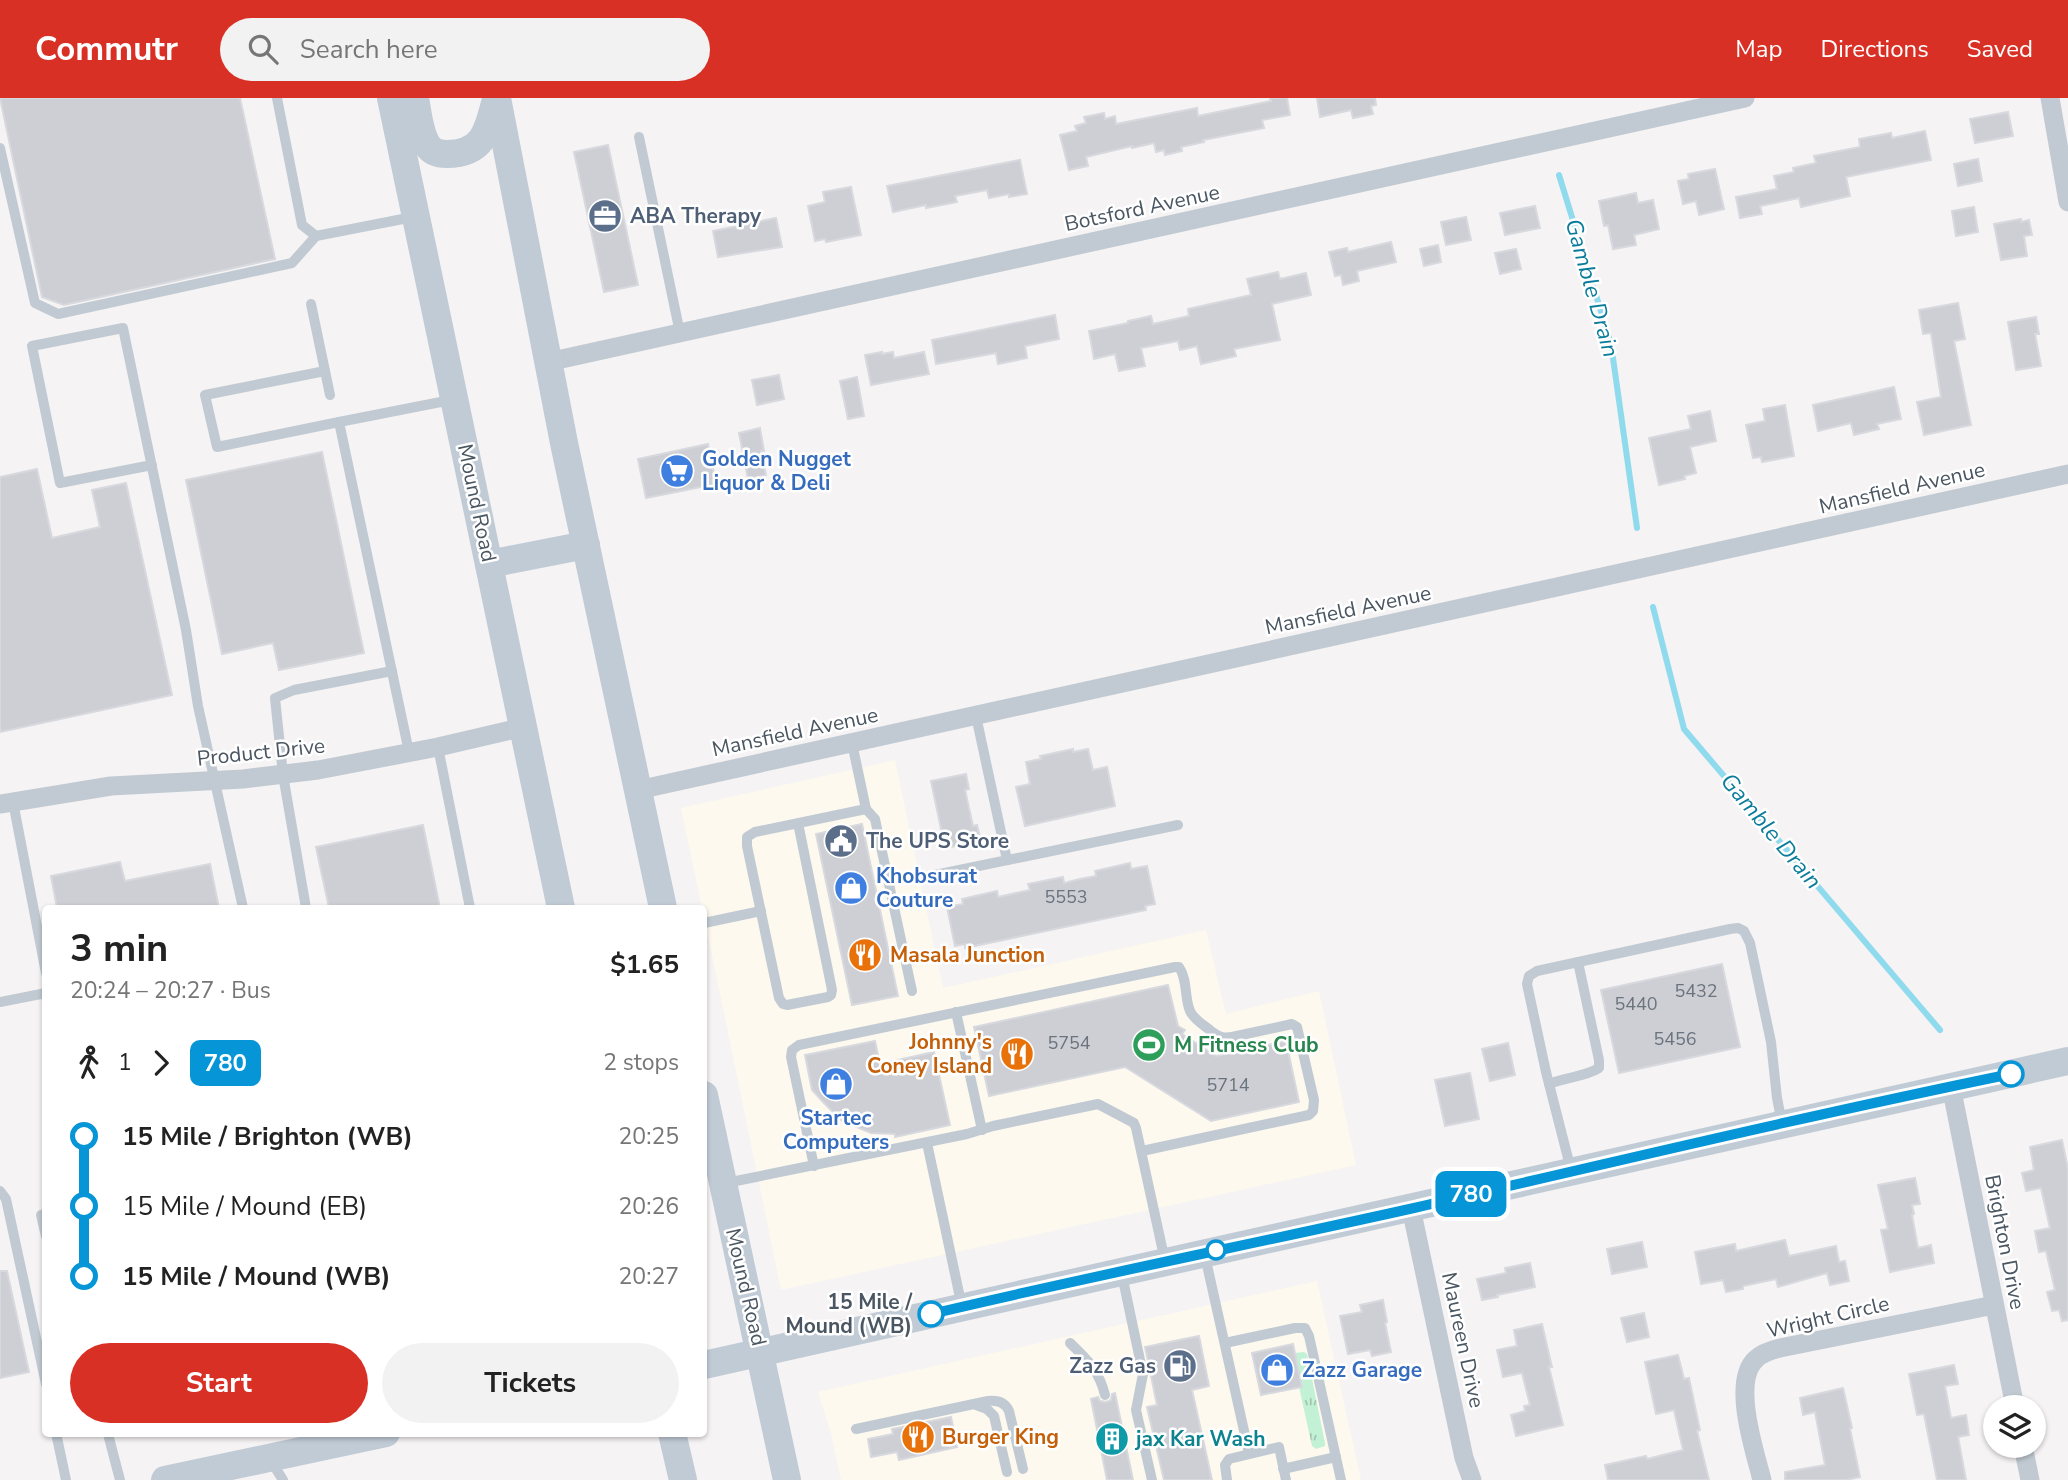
<!DOCTYPE html>
<meta charset="utf-8">
<style>
body{margin:0;font-family:"Nunito Sans",sans-serif;background:#f2f2f2;color:#222;height:100vh;display:flex;flex-direction:column;font-size:26px;white-space:nowrap}
*{box-sizing:border-box;margin:0}
p{font-size:23px;color:#767676}
.icon{flex:none;width:38px;height:38px;fill:none;stroke:currentColor;stroke-width:2;stroke-linecap:round;stroke-linejoin:round}
.map{position:relative;flex:1;overflow:hidden}
.side{position:absolute;left:42px;top:807px;width:665px;height:532px;display:flex;flex-direction:column;background:#fff;border-radius:7px;box-shadow:0 2px 5px #0004}
.side>*{flex:none}
.badge{padding:0 14px;border-radius:10px;font-size:24px;line-height:46px}
.tools{position:absolute;left:1983px;top:1297px;display:grid;gap:14px}
.tools a{display:grid;place-items:center;width:63px;height:63px;border-radius:50%;background:#fff;box-shadow:0 2px 5px #0004;font-size:35px}
.map>.badge{position:absolute;translate:-50% -50%;box-shadow:0 0 0 4px #fff}
.legs{display:flex;align-items:center;gap:10px;height:77px;padding:0 28px;font-size:23px}
.legs p{margin-inline-start:auto}
.head{display:flex;align-items:center;justify-content:space-between;height:119px;padding:0 28px}
h1{font-size:38px;font-weight:700;line-height:52px}
.cta{display:flex;gap:14px;margin-top:auto;padding:14px 28px}
.cta a{flex:1;height:80px;border-radius:42px;background:#d93025;color:#fff;font-size:28px;font-weight:700;line-height:80px;text-align:center}
.cta a+a{background:#f2f2f2;color:#222}
ul{padding:0 28px;list-style:none}
li{display:flex;align-items:center;gap:24px;height:70px;font-size:26px}
li i{display:grid;place-items:center;width:10px;height:100%;margin:0 9px;background:currentColor}
li i::after{content:'';width:18px;height:18px;margin:-9px;border:5px solid;border-radius:50%;background:#fff}
li p{margin-inline-start:auto}
li:first-child i{background:linear-gradient(#0000 50%,currentColor 0)}
li:last-child i{background:linear-gradient(currentColor 50%,#0000 0)}
header{display:flex;align-items:center;gap:42px;box-sizing:border-box;height:98px;padding:0 35px;background:#d93025;color:#fff}
header strong{font-size:33px}
nav{display:flex;gap:38px;margin-inline-start:auto;font-size:24px}
.search{width:490px;height:63px;background:#f2f2f2;display:flex;align-items:center;gap:18px;box-sizing:border-box;padding:0 24px;border-radius:38px;color:#767676;font-size:26px}
.map>svg:first-child{display:block}
.commercial{fill:#fdf9ef}
.grass{fill:url(#grass-tufts)}
.lines{fill:none;stroke-linecap:round;stroke-linejoin:round}
.stream{stroke:#90daee;stroke-width:6}
.building{fill:#cdcfd5;stroke:#d7d9de;stroke-width:2}
.service{stroke:#c1cad2;stroke-width:10}
.minor{stroke:#c1cad2;stroke-width:19}
.secondary{stroke:#c1cbd6;stroke-width:28}
.line-1-casing{stroke:#fff;stroke-width:16}
.line-1{stroke:#0696d7;stroke-width:10}
.stop-1-dot{fill:#fff;stroke:#0696d7;stroke-width:3.5}
.labels{text-anchor:middle;dominant-baseline:central;stroke-width:5;stroke-linejoin:round;paint-order:stroke}
.number-label{font-size:18px;fill:#6b747e}
.street-label{font-size:21px;fill:#4a5661;stroke:#fff}
.service-label{font-size:21px;font-weight:bold;fill:#4e5e75;stroke:#fff;text-anchor:start}
.shop-label{font-size:21px;font-weight:bold;fill:#366cbe;stroke:#fff;text-anchor:start}
.food-label{font-size:21px;font-weight:bold;fill:#c56008;stroke:#fff;text-anchor:start}
.leisure-label{font-size:21px;font-weight:bold;fill:#27864d;stroke:#fff;text-anchor:start}
.stop-label{font-size:21px;font-weight:bold;fill:#4a5661;stroke:#fff;text-anchor:end}
.culture-label{font-size:21px;font-weight:bold;fill:#0d838f;stroke:#fff;text-anchor:start}
.water-label{font-size:23px;font-style:italic;fill:#0c7c9b;stroke:#fff}
</style>
<header>
<strong>Commutr</strong>
<div class="search"><svg class="icon" aria-label="search" viewBox="0 0 24 24"><circle cx="10" cy="10" r="6"/><path d="M15 15l6 6"/></svg>Search here</div>
<nav><a>Map</a><a>Directions</a><a>Saved</a></nav>
</header>
<div class="map">
<svg width="2068" height="1382" viewBox="0 0 2068 1382">
<defs>
<pattern id="grass-tufts" width="24" height="20" patternUnits="userSpaceOnUse" patternTransform="scale(1.75)"><rect width="24" height="20" fill="#c3f1d5"/><path d="M3 7l-1-3M5 7V3M7 7l1-3M15 17l-1-3M17 17v-4M19 17l1-3" fill="none" stroke="#a0c6b0"/></pattern>
</defs>
<rect width="100%" height="100%" fill="#f5f3f3"/>
<g class="commercial">
<path d="M895,662l48,228 263,-58 20,84 93,-23 37,174 -575,125 -77,-374v-8h-2l-21,-100z"/>
<path d="M1317,1183l44,199h-520l-10,-47 -13,-41z"/>
</g>
<path class="grass" d="M1304,1254l3,2 18,89v3l-9,3 -4,-3 -13,-59 3,-1 -7,-33z"/>
<g class="lines">
<g class="stream">
<path d="M1559,77l52,169 26,184"/>
<path d="M1653,509l31,122 256,301"/>
</g>
</g>
<g class="building">
<path d="M0,0h240l35,161 -211,46 -22,-8z"/>
<path d="M1270,0h17l3,17 -28,5 2,8 -61,12 1,2 -23,5 1,4 -17,4 -1,-5 -8,2 -2,-9 -22,5v-2l-46,11 2,9 -19,4 -9,-35 17,-4 -2,-5 11,-3 -2,-6 20,-4 1,6 10,-3 1,8 81,-16 1,8 73,-15z"/>
<path d="M1317,0h58l1,7 -5,1 2,8 -20,4 -2,-8 -31,7z"/>
<path d="M2008,14l5,24 -38,7 -5,-24z"/>
<path d="M1925,33l6,29 -85,17 4,19 -49,11 -2,-9 -39,8 2,8 -22,4 -4,-21 41,-8 -3,-13 20,-4 -1,-4 23,-5 -2,-7 46,-9 -1,-8 32,-6 1,5z"/>
<path d="M608,47l30,140 -34,7 -30,-140z"/>
<path d="M1978,61l4,22 -24,5 -4,-22z"/>
<path d="M1020,62l7,34 -18,3v-3l-20,4 -2,-8 -32,6 2,6 -31,6v-3l-33,7 -6,-26z"/>
<path d="M1715,71l9,40 -25,6 -3,-14 -13,3 -5,-23 11,-2 -1,-5z"/>
<path d="M851,89l10,48 -35,7 -1,-3 -10,2 -7,-35 17,-4 -2,-10z"/>
<path d="M1636,95l2,10 15,-3 6,29 -25,6 2,10 -23,4 -5,-24 -4,1 -5,-25z"/>
<path d="M1535,108l5,22 -35,7 -5,-22z"/>
<path d="M1974,109l4,25 -22,4 -4,-25z"/>
<path d="M1466,119l5,23 -25,5 -5,-23z"/>
<path d="M776,120l6,29 -64,10 -5,-26z"/>
<path d="M2021,121v3l8,-2 3,15 -8,1 3,20 -26,4 -7,-36z"/>
<path d="M1391,144l5,20 -39,9 2,10 -16,4 -2,-10 -6,1 -6,-24 18,-4 1,4z"/>
<path d="M1438,147l3,17 -17,4 -4,-17z"/>
<path d="M1516,151l5,20 -21,5 -5,-21z"/>
<path d="M1278,174l2,7 26,-6 5,22 -39,9 8,36 -46,9 2,7 -35,8 -4,-18 -17,4 -2,-9 -37,7 4,18 -26,5 -4,-17 -21,5 -5,-28 39,-8v-2l23,-5 2,8 36,-8 -1,-7 63,-14 -4,-16z"/>
<path d="M1958,205l7,36 -11,2 17,84 -47,10 -7,-33 24,-5 -10,-64 -8,1 -4,-24z"/>
<path d="M1055,217l4,24 -34,7 2,12 -29,6 -2,-11 -60,11 -4,-24z"/>
<path d="M2036,219l3,17h-4l6,32 -25,4 -8,-48z"/>
<path d="M882,254v2l11,-2 1,6 30,-6 5,22 -58,11 -6,-30z"/>
<path d="M779,277l5,24 -27,6 -5,-25z"/>
<path d="M857,279l7,39 -16,3 -8,-38z"/>
<path d="M1894,289l7,32 -24,5 2,5 -25,6 -3,-12 -33,8 -5,-26z"/>
<path d="M1785,307l9,51 -32,6 -1,-5 -8,1 -7,-33 19,-4 -2,-12z"/>
<path d="M1710,313l6,30 -26,6 6,26 -12,3 1,3 -26,6 -10,-47 42,-9 -3,-13z"/>
<path d="M760,330l4,23h-3l5,24 -18,4 -9,-46z"/>
<path d="M708,346l8,40 -70,14 -8,-39z"/>
<path d="M322,354l42,201 -85,17 -6,-27 -51,11 -36,-174z"/>
<path d="M37,371l15,69 48,-11 -8,-37 34,-7 46,212 -172,37v-255z"/>
<path d="M1073,651v3l15,-3 5,21 14,-3 8,39 -90,20 -9,-39 14,-3 -4,-22 15,-3 -1,-3z"/>
<path d="M966,676l3,15 -4,1 8,36 4,-1 4,16 -36,7 -14,-67z"/>
<path d="M862,726l36,172 -46,9 -36,-171z"/>
<path d="M423,727l17,83h-111l-13,-61z"/>
<path d="M120,764l5,19 85,-17 9,44h-162l-6,-32z"/>
<path d="M1130,765l1,6 16,-3 8,38 -10,2 1,4 -181,38v-4l-10,2 -8,-39 16,-3 -1,-5 35,-8 1,6 32,-7 -2,-6 35,-7 1,6 16,-4 16,-3 -1,-5z"/>
<path d="M1722,866l18,83 -121,26 -18,-83z"/>
<path d="M1168,887l10,41 7,4 -3,4 34,22 70,-15 13,61 -88,19 -86,-54 -136,29 -15,-69z"/>
<path d="M875,943l5,23 54,-12 16,73 -55,12v-3l-24,-1 -29,-12 -18,-18 -12,-13 -7,-35z"/>
<path d="M1508,945l7,32 -25,6 -8,-32z"/>
<path d="M1470,975l9,46 -34,7 -10,-46z"/>
<path d="M2062,1042l6,29v151l-6,1 -3,-11 -7,1 -5,-19 8,-2 -9,-39 -7,1 -4,-21 15,-3 -9,-40 -15,3 -4,-18 12,-3 -4,-23z"/>
<path d="M1915,1080l5,26 -8,1 2,9 -2,1 6,33 13,-3 3,18 -44,9 -9,-42 7,-1 -10,-44z"/>
<path d="M1785,1142l4,16 47,-10 3,16 6,-1 4,20 -19,4 -3,-12 -49,14 -2,-8 -33,7v3l-17,3 -3,-12 -22,4 -6,-32 40,-8 1,7z"/>
<path d="M1642,1144l5,25 -35,7 -5,-25z"/>
<path d="M1530,1165l5,24 -38,8 1,2 -16,3 -5,-21 29,-6 -1,-5z"/>
<path d="M0,1173h7l22,101 -29,6z"/>
<path d="M1383,1202l4,22 -2,1 6,29 -19,4 -2,-6 -22,4 -8,-38 22,-4 -2,-7z"/>
<path d="M1644,1215l5,24 -22,5 -6,-24z"/>
<path d="M1542,1226l10,43h-3l14,58 -47,11 -5,-21 14,-4 -1,-5 6,-1 -8,-32 -19,4 -6,-27 20,-4 -3,-16z"/>
<path d="M1199,1238l10,50 -17,4 20,90h-48l-17,-73 10,-2 -12,-58z"/>
<path d="M1293,1246l9,43 -41,8 -9,-42z"/>
<path d="M1678,1257l6,24 5,-1 11,52 -3,1 12,49h-101l-3,-15 41,-9 1,3 36,-9 -9,-40 -18,4 -11,-52z"/>
<path d="M1954,1267l4,19 -13,2 6,32 15,-3 3,20 -11,2 8,43h-29l-13,-66 -7,1 -8,-41z"/>
<path d="M1843,1290l9,40 -2,1 10,48 -14,3h-61v-8l40,-7 -10,-53 -12,3 -3,-17z"/>
<path d="M1115,1295l18,87h-26l-16,-81 7,-2 2,4 6,1 5,-2 1,-6z"/>
<path d="M951,1319l6,30 -58,13 -2,-8 -26,5 -3,-18 25,-5 -1,-5z"/>
</g>
<g class="lines">
<g class="service">
<path d="M277,0l25,127 14,11 97,-19"/>
<path d="M639,39l41,196"/>
<path d="M0,50l35,155 23,11 234,-51 24,-27"/>
<path d="M311,206l14,67"/>
<path d="M330,297l-5,-24 -120,24 12,52 122,-25"/>
<path d="M152,367l-92,18 -28,-137 91,-18 63,302 12,76 45,202"/>
<path d="M976,618l31,144"/>
<path d="M852,645l14,66 9,10 37,172"/>
<path d="M438,649l32,161"/>
<path d="M409,654l-70,-330 112,-22"/>
<path d="M13,704l33,171"/>
<path d="M798,725l34,167 -1,5 -3,2 -41,8 -4,-1 -4,-6 -32,-152v-9l8,-5 111,-23"/>
<path d="M930,778l248,-51"/>
<path d="M306,810l-23,-133 -8,-77 19,-8 98,-19"/>
<path d="M704,825l57,-12"/>
<path d="M0,904l46,-9"/>
<path d="M956,914l26,118"/>
<path d="M1549,986c16,-7 36,-7 50,-16v-8l-21,-98"/>
<path d="M927,1045l35,164"/>
<path d="M814,1068l-23,-109 1,-7 7,-5 376,-78h4c9,13 5,30 11,44 4,9 14,14 21,20 7,5 12,8 21,6l60,-13 5,3 17,73 -1,11 -4,4 -167,36"/>
<path d="M1571,1072l-25,-98 -19,-88 2,-8 8,-5 193,-42 8,-1 6,3 6,12 21,99 6,56 5,25"/>
<path d="M726,1085l241,-49 26,-8 105,-22 36,19 2,5 29,133"/>
<path d="M0,1093l6,8 40,185"/>
<path d="M46,1116l-5,1 5,21"/>
<path d="M1205,1158l44,197"/>
<path d="M1122,1177l21,99 -7,36 16,70"/>
<path d="M1070,1245c18,17 29,28 35,52"/>
<path d="M1225,1245l70,-15h10l4,8 32,144"/>
<path d="M976,1307l11,4 7,7 13,56"/>
<path d="M856,1331l132,-28c9,-1 17,1 21,10l14,58"/>
<path d="M56,1335l10,47"/>
<path d="M108,1336l12,46"/>
<path d="M271,1363l12,19"/>
<path d="M1283,1371l53,-12"/>
<path d="M1227,1382l-2,-15 4,-6 50,-12 7,33"/>
</g>
<g class="minor">
<path d="M2050,0l18,104"/>
<path d="M548,264l1197,-264"/>
<path d="M638,692l1430,-316"/>
<path d="M0,706l111,-18 132,-7 75,-9 120,-23 86,-20"/>
<path d="M1951,988l64,321"/>
<path d="M1411,1110l53,250 8,22"/>
<path d="M2023,1348l7,34"/>
<path d="M1762,1382c-7,-28 -31,-99 -6,-121 6,-6 16,-9 24,-11l214,-43"/>
</g>
<g class="secondary">
<path d="M391,0l170,810"/>
<path d="M415,0c3,15 4,35 13,48 4,6 11,8 19,8 37,0 41,-24 49,-55"/>
<path d="M497,0l67,345 99,465"/>
<path d="M489,466l97,-19"/>
<path d="M704,997l83,385"/>
<path d="M704,1267l1364,-304"/>
<path d="M672,1335l11,47"/>
<path d="M165,1382l221,-47"/>
</g>
</g>
<g class="lines">
<g class="line-1-casing">
<path id="line-1" d="M931,1216c160,-38 322,-70 483,-106 199,-46 397,-93 597,-134"/>
</g>
<use href="#line-1" class="line-1"/>
</g>
<defs>
<g id="office-disc" transform="scale(1.75)"><circle r="9.5" fill="#5c6f8a" stroke="#fff"/><path d="M-6-3h4V-5.5h4V-3h4V5H-6ZM-1-4.5V-3h2v-1.5ZM-6 0V1H6V0Z" fill="#fff"/></g>
<g id="supermarket-disc" transform="scale(1.75)"><circle r="9.5" fill="#3f7fe0" stroke="#fff"/><path d="M-6-5.5h2.5l.6 2H6L4.5 2H-2.5L-4.4-4H-6ZM-1.5 3.2a1.3 1.3 0 1 0 .1 0ZM3 3.2a1.3 1.3 0 1 0 .1 0Z" fill="#fff"/></g>
<g id="civic-disc" transform="scale(1.75)"><circle r="9.5" fill="#5c6f8a" stroke="#fff"/><path d="M-.6-6.5H3V-4.5H.6V-3L4-1V1h2V6H-6V1h2V-1L-.6-3ZM-1.2 2.5V6h2.4V2.5Z" fill="#fff"/></g>
<g id="shop-disc" transform="scale(1.75)"><circle r="9.5" fill="#3f7fe0" stroke="#fff"/><path d="M-5-2.5h2.3a2.7 3.5 0 0 1 5.4 0H5L5.5 6h-11ZM-1.5-2.5h3a1.5 2.3 0 0 0-3 0Z" fill="#fff"/></g>
<g id="restaurant-disc" transform="scale(1.75)"><circle r="9.5" fill="#e8710a" stroke="#fff"/><path d="M-5-6h1v4h1v-4h1v4h1v-4h1v5L-1.5 .5V6h-2V.5L-5-1ZM5-6V6H3V1.5H1.5Q1.5-4 5-6Z" fill="#fff"/></g>
<g id="stadium-disc" transform="scale(1.75)"><circle r="9.5" fill="#2e9e5b" stroke="#fff"/><path d="M0-5a6.5 5 0 1 0 0 10a6.5 5 0 1 0 0-10ZM-3.5-1.8h7v3.6h-7Z" fill="#fff"/></g>
<g id="fuel-disc" transform="scale(1.75)"><circle r="9.5" fill="#5c6f8a" stroke="#fff"/><path d="M-5.5-6h7V0h2V4h1.3V-2.5L3-4.5l.8-.8L6-3V5H2.5V1h-1V6h-7ZM-4.2-4.7v3.2H.2V-4.7Z" fill="#fff"/></g>
<g id="building-disc" transform="scale(1.75)"><circle r="9.5" fill="#0f9aa8" stroke="#fff"/><path d="M-4-6H4V6H1V3H-1V6H-4ZM-2.5-4.3h1.7v1.8h-1.7ZM.8-4.3h1.7v1.8H.8ZM-2.5-1h1.7V.8h-1.7ZM.8-1h1.7V.8H.8Z" fill="#fff"/></g>
</defs>
<g fill-rule="evenodd">
<use href="#office-disc" x="605" y="118"/>
<use href="#supermarket-disc" x="677" y="373"/>
<use href="#civic-disc" x="841" y="743"/>
<use href="#shop-disc" x="851" y="790"/>
<use href="#restaurant-disc" x="865" y="857"/>
<use href="#stadium-disc" x="1149" y="947"/>
<use href="#restaurant-disc" x="1017" y="956"/>
<use href="#shop-disc" x="836" y="986"/>
<use href="#fuel-disc" x="1180" y="1268"/>
<use href="#shop-disc" x="1277" y="1272"/>
<use href="#restaurant-disc" x="918" y="1339"/>
<use href="#building-disc" x="1112" y="1341"/>
</g>
<g class="stop-1-dot">
<circle cx="2011" cy="976" r="12"/>
<circle cx="1216" cy="1152" r="9"/>
<circle cx="931" cy="1216" r="12"/>
</g>
<g class="labels">
<g class="number-label">
<text x="1066" y="799">5553</text>
<text x="1696" y="893">5432</text>
<text x="1636" y="906">5440</text>
<text x="1675" y="941">5456</text>
<text x="1069" y="945">5754</text>
<text x="1228" y="987">5714</text>
</g>
<g class="street-label">
<text transform="translate(1142 110) rotate(-12)">Botsford Avenue</text>
<text transform="translate(1902 390) rotate(-13)">Mansfield Avenue</text>
<text transform="translate(477 405) rotate(78)">Mound Road</text>
<text transform="translate(1348 512) rotate(-12)">Mansfield Avenue</text>
<text transform="translate(795 634) rotate(-12)">Mansfield Avenue</text>
<text transform="translate(261 654) rotate(-6)">Product Drive</text>
<text transform="translate(2005 1144) rotate(79)">Brighton Drive</text>
<text transform="translate(746 1189) rotate(77)">Mound Road</text>
<text transform="translate(1828 1219) rotate(-13)">Wright Circle</text>
<text transform="translate(1463 1242) rotate(78)">Maureen Drive</text>
</g>
<g class="service-label">
<text x="630" y="118">ABA Therapy</text>
<text x="866" y="743">The UPS Store</text>
<text x="1156" y="1268" text-anchor="end">Zazz Gas</text>
</g>
<g class="shop-label">
<text x="702" y="361">Golden Nugget<tspan x="702" dy="24">Liquor &amp; Deli</tspan></text>
<text x="876" y="778">Khobsurat<tspan x="876" dy="24">Couture</tspan></text>
<text x="836" y="1020" text-anchor="middle">Startec<tspan x="836" dy="24">Computers</tspan></text>
<text x="1302" y="1272">Zazz Garage</text>
</g>
<g class="food-label">
<text x="890" y="857">Masala Junction</text>
<text x="992" y="944" text-anchor="end">Johnny's<tspan x="992" dy="24">Coney Island</tspan></text>
<text x="942" y="1339">Burger King</text>
</g>
<g class="leisure-label">
<text x="1174" y="947">M Fitness Club</text>
</g>
<g class="stop-label">
<text x="912" y="1204">15 Mile /<tspan x="912" dy="24">Mound (WB)</tspan></text>
</g>
<g class="culture-label">
<text x="1136" y="1341">jax Kar Wash</text>
</g>
<g class="water-label">
<text transform="translate(1592 190) rotate(74)">Gamble Drain</text>
<text transform="translate(1771 733) rotate(50)">Gamble Drain</text>
</g>
</g>
</svg>
<div class="tools">
<a><svg class="icon" aria-label="layers" viewBox="0 0 24 24"><path d="M12 4l9 5-9 5-9-5zM3 14l9 5 9-5"/></svg></a>
</div>
<b class="badge" style="left:1471px;top:1096px;background:#0696d7;color:#fff">780</b>
<section class="side">
<div class="head"><div><h1>3 min</h1><p>20:24 – 20:27 · Bus</p></div><b>$1.65</b></div>
<div class="legs"><svg class="icon" aria-label="walk" viewBox="0 0 24 24"><circle cx="13" cy="4" r="2"/><path d="M13 8l-2 6 4 7M11 14l-3 7M7 12l3-4h3l4 4"/></svg>1<svg class="icon" aria-label="forward" viewBox="0 0 24 24"><path d="M9 5l7 7-7 7"/></svg><b class="badge" style="background:#0696d7;color:#fff">780</b><p>2 stops</p></div>
<ul>
<li><i style="color:#0696d7"></i><b>15 Mile / Brighton (WB)</b><p>20:25</p></li>
<li><i style="color:#0696d7"></i><span>15 Mile / Mound (EB)</span><p>20:26</p></li>
<li><i style="color:#0696d7"></i><b>15 Mile / Mound (WB)</b><p>20:27</p></li>
</ul>
<div class="cta"><a>Start</a><a>Tickets</a></div>
</section>
</div>
